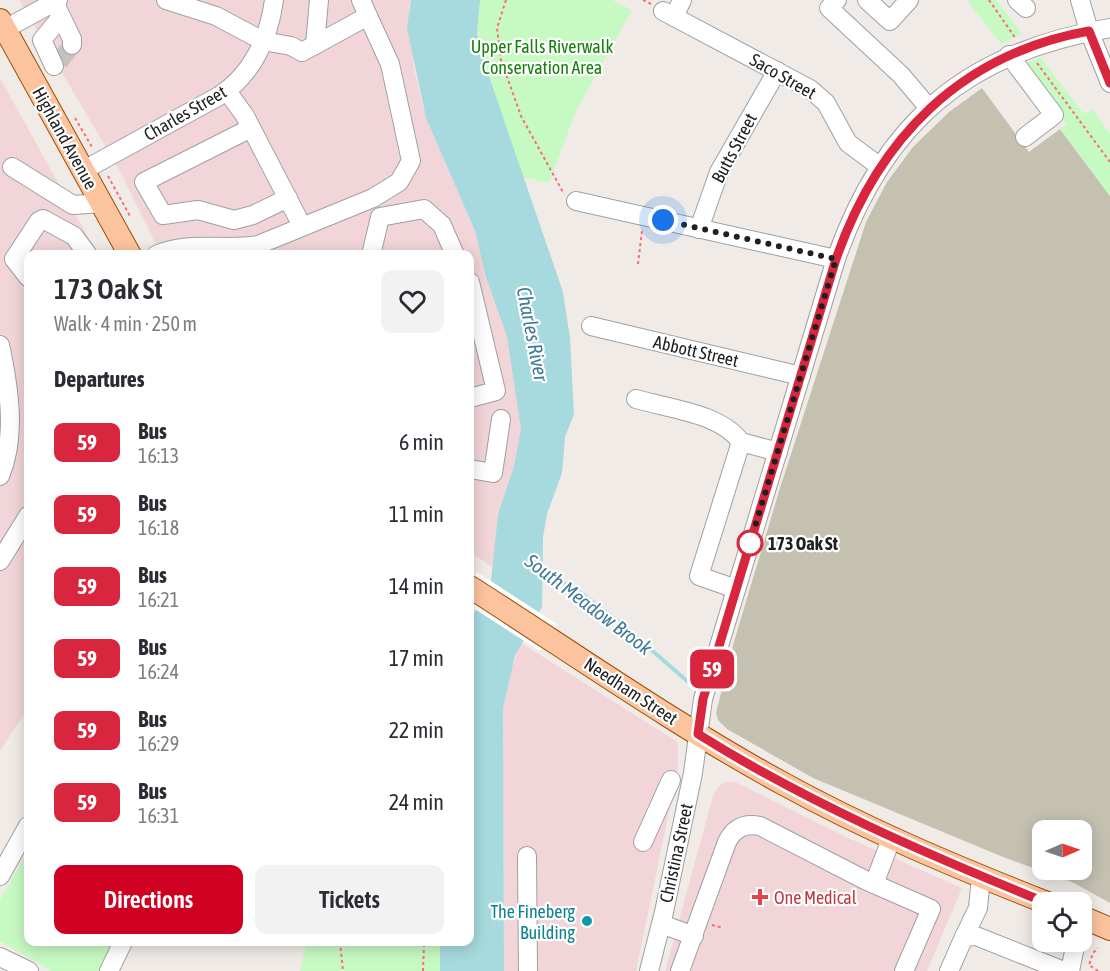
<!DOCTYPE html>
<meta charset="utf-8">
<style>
body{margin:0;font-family:"Asap Condensed",sans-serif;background:#f2f2f3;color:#2b2b33;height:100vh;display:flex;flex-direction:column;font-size:22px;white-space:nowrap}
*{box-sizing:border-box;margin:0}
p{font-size:20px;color:#7c7c81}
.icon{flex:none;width:33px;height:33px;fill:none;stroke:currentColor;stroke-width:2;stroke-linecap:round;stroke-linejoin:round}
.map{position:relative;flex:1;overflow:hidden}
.side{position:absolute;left:24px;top:250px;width:450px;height:696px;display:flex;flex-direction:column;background:#fff;border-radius:12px;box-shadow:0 3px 15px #0003}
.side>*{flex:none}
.badge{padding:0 12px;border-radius:9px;font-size:21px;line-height:39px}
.needle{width:39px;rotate:88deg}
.controls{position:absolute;left:1032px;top:820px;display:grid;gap:12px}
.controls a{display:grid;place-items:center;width:60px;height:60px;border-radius:12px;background:#fff;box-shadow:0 3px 15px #0003;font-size:30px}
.you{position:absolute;width:30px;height:30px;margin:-15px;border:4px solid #fff;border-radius:50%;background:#1a73e8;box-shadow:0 0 0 9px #1a73e833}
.map>.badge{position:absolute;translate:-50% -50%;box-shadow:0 0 0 3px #fff}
h2{padding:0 30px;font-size:22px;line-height:54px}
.round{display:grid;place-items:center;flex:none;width:63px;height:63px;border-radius:12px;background:#f2f2f3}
.overview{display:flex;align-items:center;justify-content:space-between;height:102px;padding:0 30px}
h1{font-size:28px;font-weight:600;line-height:45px}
.button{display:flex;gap:12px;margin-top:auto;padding:12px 30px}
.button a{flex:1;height:69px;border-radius:12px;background:#cf0022;color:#fff;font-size:24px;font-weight:600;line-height:69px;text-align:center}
.button a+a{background:#f2f2f3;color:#2b2b33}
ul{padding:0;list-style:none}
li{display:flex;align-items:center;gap:18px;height:72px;padding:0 30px}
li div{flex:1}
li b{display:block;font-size:22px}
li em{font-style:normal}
li .badge{min-width:66px;font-weight:700;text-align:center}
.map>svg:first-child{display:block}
.commercial{fill:#f1d5d8}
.construction{fill:#c5c1b1;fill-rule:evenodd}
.park{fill:#c7fac3}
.water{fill:#a6dade}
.pier{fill:#fff}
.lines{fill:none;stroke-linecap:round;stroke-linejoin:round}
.stream{stroke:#a6dade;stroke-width:4}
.minor-tunnel{stroke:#c6c2be;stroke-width:18;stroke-dasharray:18 9;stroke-linecap:butt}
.minor-casing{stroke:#a0a0a0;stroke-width:20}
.major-casing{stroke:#9b4e00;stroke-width:24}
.path{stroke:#fb6c75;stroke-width:2;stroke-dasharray:3 3;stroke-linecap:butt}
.minor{stroke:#fff;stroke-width:18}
.major{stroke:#fcc49e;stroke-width:22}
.line-casing{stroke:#fff;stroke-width:14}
.line{stroke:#d7263d;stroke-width:9}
.walk{stroke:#1f1f1f;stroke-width:6;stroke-dasharray:0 10.8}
.stop-dot{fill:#fff;stroke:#d7263d;stroke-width:3}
.health-dot{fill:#e0444e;stroke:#fff;stroke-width:2}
.culture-dot{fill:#0f9aa8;stroke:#fff;stroke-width:2}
.labels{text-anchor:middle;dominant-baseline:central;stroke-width:4.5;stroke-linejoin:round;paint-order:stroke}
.park-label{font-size:18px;fill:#14800b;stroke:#fff}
.street-label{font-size:18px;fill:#1f1f1f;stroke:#fff}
.stop-label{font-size:18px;font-weight:bold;fill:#1f1f1f;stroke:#fff;text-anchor:start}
.health-label{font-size:18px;fill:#be3a42;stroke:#fff;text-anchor:start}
.culture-label{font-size:18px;fill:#0d838f;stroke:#fff;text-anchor:end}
.water-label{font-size:20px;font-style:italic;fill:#417b98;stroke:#fff}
</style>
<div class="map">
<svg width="1110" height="971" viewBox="0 0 1110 971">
<rect width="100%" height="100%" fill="#f0ebe6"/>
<g class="commercial">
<path d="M19,0h392l-2,6 5,63 12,49 49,113 11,46 21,60 9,46 5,46 -7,37 -16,48 -5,53 -23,-14v-298h-309l-41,-84z"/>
<path d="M0,78l98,177h-70v453l-28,43z"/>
<path d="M521,643l155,98 2,3v24l-42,203h-132l-1,-263 5,-28z"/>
<path d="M726,782h9l111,55 116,51 -35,83h-262l48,-175 6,-10z"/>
</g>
<path class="construction" d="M982,88l47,64 31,-23 50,67v707l-38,-21 -69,-25 -190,-79 -86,-49 -9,-9 -2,-7 17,-68 47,-157 86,-266 21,-40 26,-35 36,-35zM1042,831h40v39h-40z"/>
<g class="park">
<path d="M480,0h132l20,10 -56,101 -27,72 -27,-6 -41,-124 -4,-19z"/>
<path d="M967,0h30l25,34 -21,10z"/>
<path d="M1040,57l44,57 8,-5 18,25v62l-50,-67 7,-5 -40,-61z"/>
<path d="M28,851v91h85l-13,29h-49l-51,-30v-41z"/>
<path d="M307,942h139l1,29h-147z"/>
</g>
<path class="water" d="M411,0h69l-3,34 4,19 82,239 7,46 4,76 -9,23 -3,36 -15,41 -4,23 -1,70 -27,49 -12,52 1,263h-64v-29h30v-323l11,-16 10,-23 7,-66 16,-48 7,-37 -14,-92 -21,-60 -11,-46 -49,-113 -19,-90z"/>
<path class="pier" d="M477,572l80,52 -17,27 -70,-45v-22z"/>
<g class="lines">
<path class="stream" d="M539,570l38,20 46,35 64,56"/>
<path class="minor-tunnel" d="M59,62l13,-17"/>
<g class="minor-casing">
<g id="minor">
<path d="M166,0l50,16 47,25 28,5 11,6 66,-36 -7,-16"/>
<path d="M837,0l-8,8 72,67 27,32"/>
<path d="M867,0l23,21 19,-21"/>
<path d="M1017,0l9,8"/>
<path d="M1080,0l9,31 21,52"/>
<path d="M57,8l15,31v6"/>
<path d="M663,11l147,78 16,14 22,40 31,23"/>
<path d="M674,17l8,-17"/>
<path d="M5,29l53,-29"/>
<path d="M315,45l4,-45"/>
<path d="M1009,55l45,60 -29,22"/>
<path d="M54,66l-12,-26 19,-23"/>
<path d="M227,91l18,25 57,110"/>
<path d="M251,128l-107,54 19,33 35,-5 36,10 19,-5 35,-17"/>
<path d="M12,167l61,38 29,-2"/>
<path d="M84,170l135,-74c33,-21 50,-58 55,-96"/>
<path d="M576,201l260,58"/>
<path d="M699,229l20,-57 58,-101"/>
<path d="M156,255c33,-15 68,-4 102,-10l115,-47 26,-16 12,-21 -21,-97 -22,-48"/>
<path d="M371,255l9,-38 44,-8 18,16 13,30"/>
<path d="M28,277l-14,-18 25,-38 4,-2 31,17 14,19"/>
<path d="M470,282l26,109 -26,7"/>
<path d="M591,326l210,50"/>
<path d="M0,345c9,42 17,91 0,131"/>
<path d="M636,399c34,10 84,14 105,43"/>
<path d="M470,469l23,4 8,-54"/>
<path d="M0,561l28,-45"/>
<path d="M736,589l-37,-13 42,-134 37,10"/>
<path d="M643,842l28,-62"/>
<path d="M527,856l1,115"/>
<path d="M0,876l28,-50"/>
<path d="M874,884l13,-34 3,-13"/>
<path d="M661,924l33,12"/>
<path d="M964,937l14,-29 3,-31"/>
<path d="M0,957l29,14"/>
<path d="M109,971l14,-29"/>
<path d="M649,971l15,-59 29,-139 10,-74 133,-440c48,-137 131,-207 274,-231"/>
<path d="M680,971l47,-129c7,-14 18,-19 33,-16l105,54 66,29 -27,62"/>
<path d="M949,971l15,-34 12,-1 88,35"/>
<path d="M1070,971l6,-29"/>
</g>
</g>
<g class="major-casing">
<g id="major">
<path d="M0,20l130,235"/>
<path d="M470,587c103,66 204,137 312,196 85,47 174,84 265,120"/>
<path d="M1082,917l28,12"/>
</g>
</g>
<g class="path">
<path d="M506,0l-9,28 4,32 20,56 43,78"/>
<path d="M643,0l8,4"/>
<path d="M989,0l27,39"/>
<path d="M1037,63l73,99"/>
<path d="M75,118l17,29"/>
<path d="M108,176l23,42"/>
<path d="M638,264l4,-33"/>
<path d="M1062,895l14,6"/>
<path d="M712,925l11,3"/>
<path d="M340,942l3,29"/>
<path d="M423,971l1,-29"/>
<path d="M1098,971l-9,-6 4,-12 5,-5"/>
</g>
<use href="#minor" class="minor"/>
<use href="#major" class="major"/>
</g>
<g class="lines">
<g class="line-casing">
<path id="line" d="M1047,903c-121,-49 -239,-100 -349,-169l5,-35 133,-440c42,-120 124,-205 253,-228l21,52"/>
</g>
<use href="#line" class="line"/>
<path class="walk" d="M663,220l173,39 -86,284"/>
</g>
<circle class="stop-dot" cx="750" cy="543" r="12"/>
<path class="health-dot" d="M757 888h6v6h6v6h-6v6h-6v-6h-6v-6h6z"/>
<circle class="culture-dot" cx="587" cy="921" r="6"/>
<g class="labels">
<g class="park-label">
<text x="542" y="46">Upper Falls Riverwalk<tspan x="542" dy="21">Conservation Area</tspan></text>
</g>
<g class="street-label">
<text transform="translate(783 76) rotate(30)">Saco Street</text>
<text transform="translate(185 113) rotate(-30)">Charles Street</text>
<text transform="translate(65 138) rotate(61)">Highland Avenue</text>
<text transform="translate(734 148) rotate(-62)">Butts Street</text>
<text transform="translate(696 351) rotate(13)">Abbott Street</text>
<text transform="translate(631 691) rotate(33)">Needham Street</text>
<text transform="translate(676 853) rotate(-78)">Christina Street</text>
</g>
<g class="stop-label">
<text x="768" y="543">173 Oak St</text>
</g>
<g class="health-label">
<text x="774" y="897">One Medical</text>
</g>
<g class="culture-label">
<text x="575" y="911">The Fineberg<tspan x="575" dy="21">Building</tspan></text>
</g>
<g class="water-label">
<text transform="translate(533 334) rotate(79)">Charles River</text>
<text transform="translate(589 604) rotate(37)">South Meadow Brook</text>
</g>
</g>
</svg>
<div class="controls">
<a><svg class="needle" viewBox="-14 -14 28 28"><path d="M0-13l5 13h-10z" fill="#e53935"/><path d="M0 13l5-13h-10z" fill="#7c7c81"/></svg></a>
<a><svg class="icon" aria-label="locate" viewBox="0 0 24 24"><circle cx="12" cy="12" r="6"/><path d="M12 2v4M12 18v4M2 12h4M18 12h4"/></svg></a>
</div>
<div class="you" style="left:663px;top:220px"></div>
<b class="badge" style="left:712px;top:669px;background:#d7263d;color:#fff">59</b>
<section class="side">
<div class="overview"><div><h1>173 Oak St</h1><p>Walk · 4 min · 250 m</p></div><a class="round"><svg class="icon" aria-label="heart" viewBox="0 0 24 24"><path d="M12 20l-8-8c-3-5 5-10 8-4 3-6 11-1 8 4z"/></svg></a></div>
<h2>Departures</h2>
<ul>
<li><span class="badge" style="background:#d7263d;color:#fff">59</span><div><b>Bus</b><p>16:13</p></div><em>6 min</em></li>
<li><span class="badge" style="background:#d7263d;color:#fff">59</span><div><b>Bus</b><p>16:18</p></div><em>11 min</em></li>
<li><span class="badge" style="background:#d7263d;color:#fff">59</span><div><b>Bus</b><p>16:21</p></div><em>14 min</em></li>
<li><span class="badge" style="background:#d7263d;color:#fff">59</span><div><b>Bus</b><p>16:24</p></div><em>17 min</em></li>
<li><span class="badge" style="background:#d7263d;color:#fff">59</span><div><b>Bus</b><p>16:29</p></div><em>22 min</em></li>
<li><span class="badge" style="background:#d7263d;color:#fff">59</span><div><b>Bus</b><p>16:31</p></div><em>24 min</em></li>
</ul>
<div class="button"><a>Directions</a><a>Tickets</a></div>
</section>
</div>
